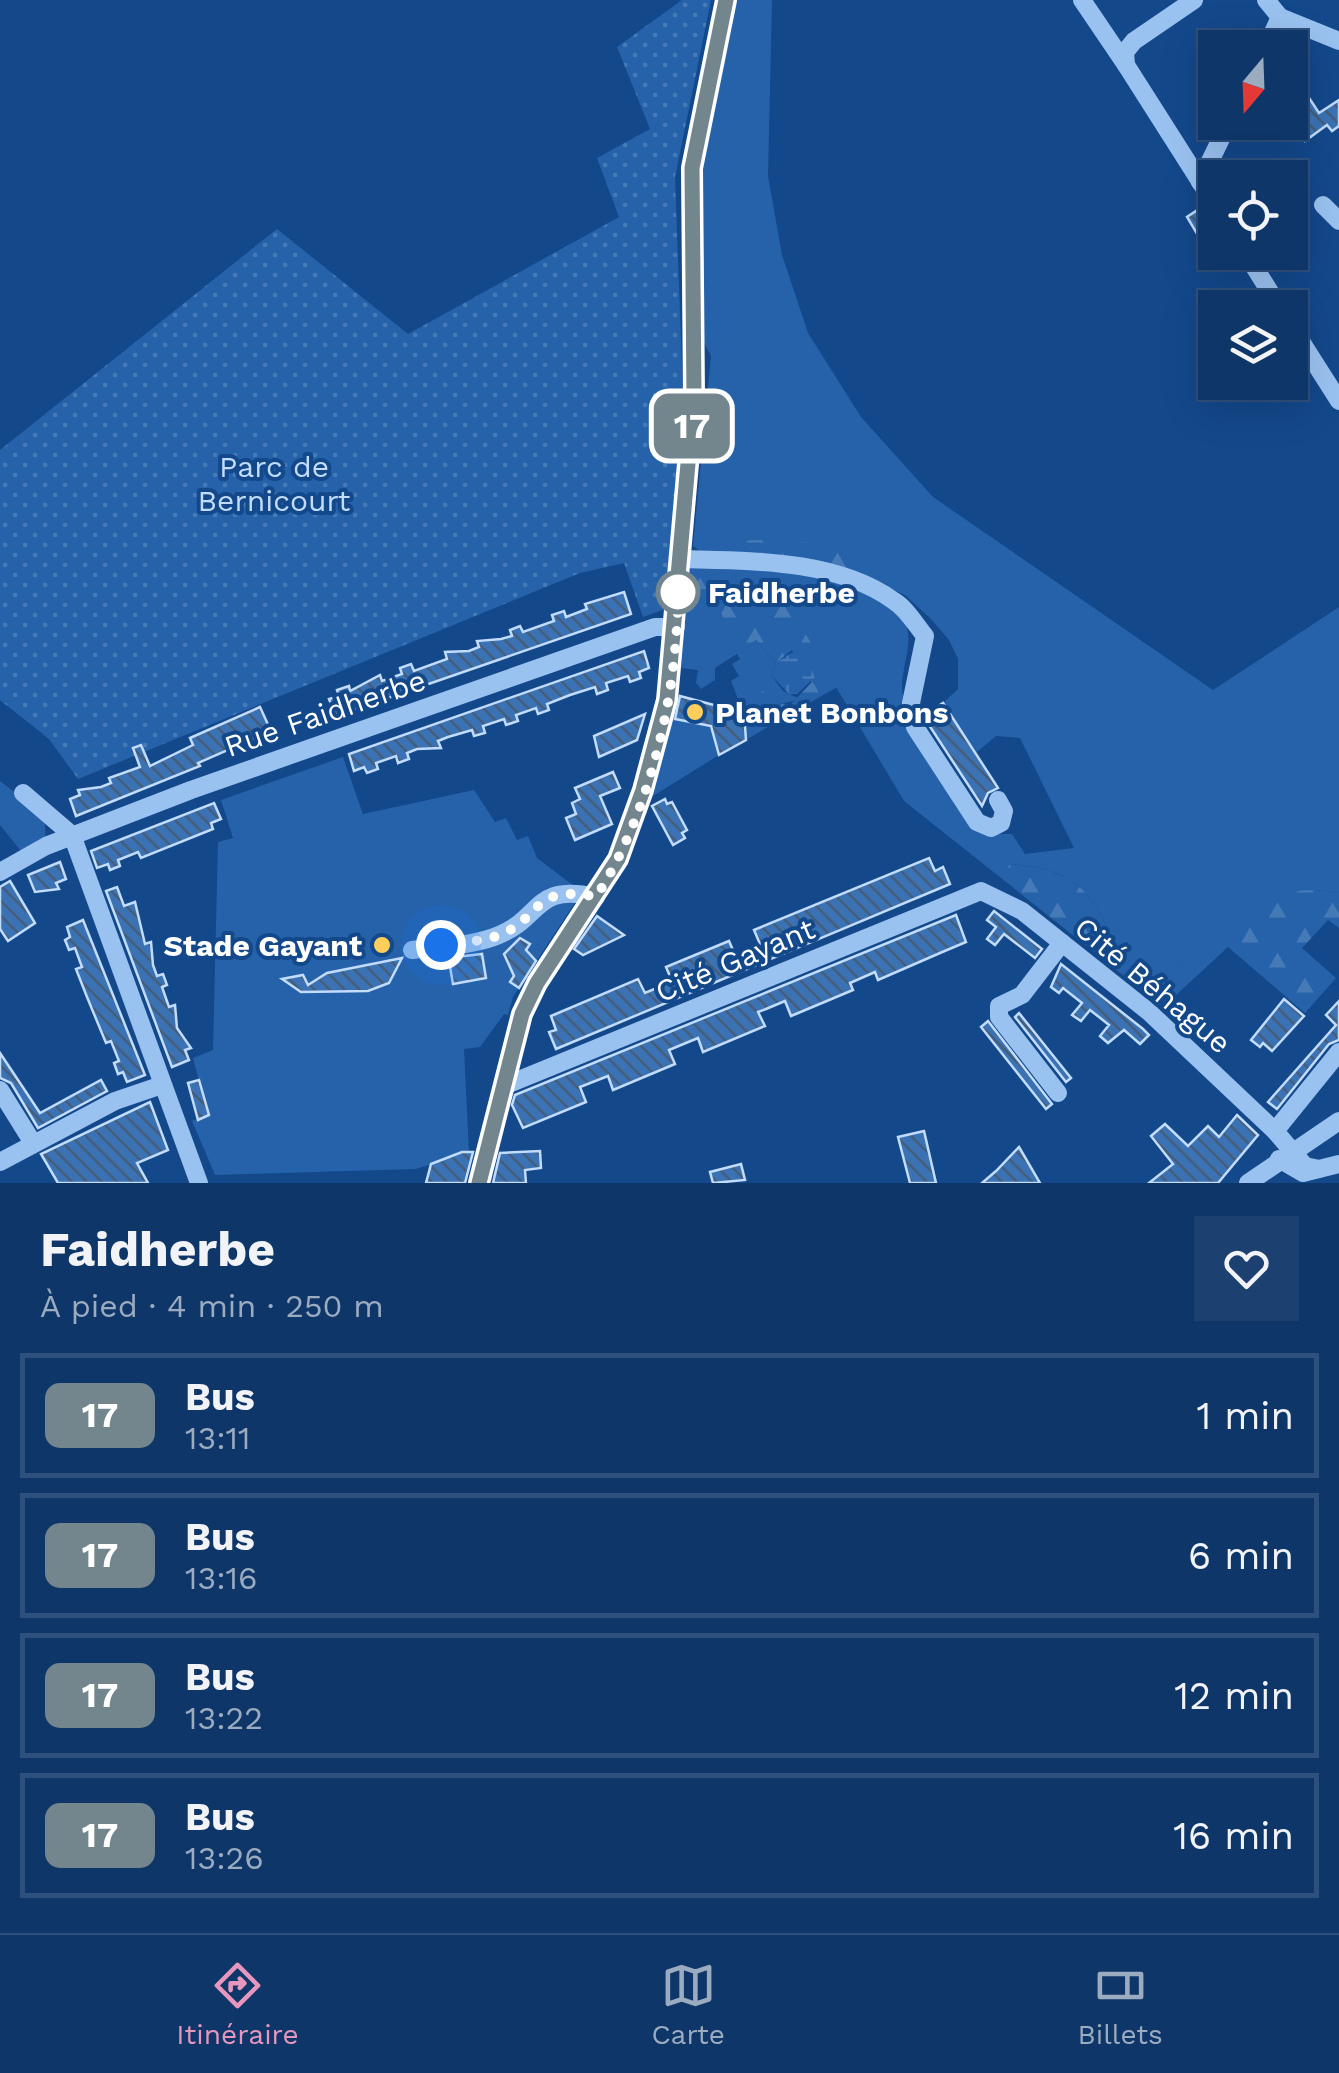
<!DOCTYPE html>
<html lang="fr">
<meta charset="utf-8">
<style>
body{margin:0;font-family:"Work Sans",sans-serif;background:#1c4171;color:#f1f3f6;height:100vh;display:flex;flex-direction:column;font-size:38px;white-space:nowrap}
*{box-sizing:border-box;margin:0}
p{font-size:32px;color:#9babc0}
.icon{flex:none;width:55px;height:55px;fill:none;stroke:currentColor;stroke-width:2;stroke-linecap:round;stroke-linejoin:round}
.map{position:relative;height:1183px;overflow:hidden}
.details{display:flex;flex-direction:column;background:#0e3668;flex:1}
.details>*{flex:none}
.badge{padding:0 20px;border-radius:15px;font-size:35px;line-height:65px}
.needle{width:65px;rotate:199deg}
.buttons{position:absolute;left:1198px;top:30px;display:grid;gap:20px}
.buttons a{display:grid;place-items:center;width:110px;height:110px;border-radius:0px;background:#0e3668;box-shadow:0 10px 40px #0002,0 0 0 2px #2e507c;font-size:50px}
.you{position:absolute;width:50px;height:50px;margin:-25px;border:8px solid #fff;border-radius:50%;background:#1a73e8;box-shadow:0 0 0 15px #1a73e833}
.map>.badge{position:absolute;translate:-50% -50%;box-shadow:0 0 0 5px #fff}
.round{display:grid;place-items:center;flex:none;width:105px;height:105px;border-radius:0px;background:#1c4171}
.head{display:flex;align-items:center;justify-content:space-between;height:170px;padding:0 40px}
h1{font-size:48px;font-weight:700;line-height:75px}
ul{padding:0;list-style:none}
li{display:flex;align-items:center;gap:30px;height:125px;margin:0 20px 15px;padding:0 20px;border:5px solid #2e507c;border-radius:0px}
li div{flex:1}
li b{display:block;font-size:38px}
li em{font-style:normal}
li .badge{min-width:110px;font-weight:700;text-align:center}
.menu{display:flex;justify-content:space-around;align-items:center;height:140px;border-top:2px solid #2e507c;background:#0e3668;font-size:28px;color:#9babc0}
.menu a{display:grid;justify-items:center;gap:5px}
.menu .active{color:#e797bd}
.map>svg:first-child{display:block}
.grass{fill:#2562aa}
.forest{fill:url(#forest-firs)}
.wetland{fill:url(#wetland-marsh)}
.park{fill:url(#park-dots)}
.building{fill:url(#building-back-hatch);stroke:#c1dcfc;stroke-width:2.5}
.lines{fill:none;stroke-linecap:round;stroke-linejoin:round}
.minor{stroke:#9ac2f0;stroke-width:18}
.line-casing{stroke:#fff;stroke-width:22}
.line{stroke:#73868d;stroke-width:15}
.walk{stroke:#fff;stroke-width:10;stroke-dasharray:0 18}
.stop-dot{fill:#fff;stroke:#73868d;stroke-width:5}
.poi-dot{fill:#ffce5a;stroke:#13488b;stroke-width:4}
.labels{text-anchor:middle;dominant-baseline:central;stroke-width:8;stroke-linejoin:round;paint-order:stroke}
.park-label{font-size:30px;fill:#c1dcfc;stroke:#13488b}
.stop-label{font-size:30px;font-weight:bold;fill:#fff;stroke:#13488b;text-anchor:start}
.poi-label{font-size:30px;font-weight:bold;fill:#fff;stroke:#13488b;text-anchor:start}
.street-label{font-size:30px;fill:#fff;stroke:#13488b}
</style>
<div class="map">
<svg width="1339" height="1183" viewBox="0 0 1339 1183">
<defs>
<pattern id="forest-firs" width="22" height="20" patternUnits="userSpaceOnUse" patternTransform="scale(2.5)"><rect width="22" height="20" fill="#2562aa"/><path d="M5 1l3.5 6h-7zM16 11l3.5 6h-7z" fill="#467ab7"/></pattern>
<pattern id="wetland-marsh" width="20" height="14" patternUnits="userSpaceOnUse" patternTransform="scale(2.5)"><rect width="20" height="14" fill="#2562aa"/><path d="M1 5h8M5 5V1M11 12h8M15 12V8" fill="none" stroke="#467ab7"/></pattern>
<pattern id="park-dots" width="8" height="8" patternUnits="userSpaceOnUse" patternTransform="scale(2.5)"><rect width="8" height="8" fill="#2562aa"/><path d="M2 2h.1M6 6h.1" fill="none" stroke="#467ab7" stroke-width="1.8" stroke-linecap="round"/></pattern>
<pattern id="building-back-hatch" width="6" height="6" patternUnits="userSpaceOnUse" patternTransform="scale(2.5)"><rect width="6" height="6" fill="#3b72b4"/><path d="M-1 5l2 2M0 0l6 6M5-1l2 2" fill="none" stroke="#445d7b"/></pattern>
</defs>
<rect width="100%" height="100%" fill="#13488b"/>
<g class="grass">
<path d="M736,0h36l-4,176 14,79 26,78 53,84 72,80 280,193 126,-83v286c-68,-16 -132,49 -177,91l-42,-24c-23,-63 -39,-91 -109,-96l-10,14 -97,-77 -111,-186c-44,-9 -62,-9 -91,-45l-12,-2c55,0 187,-3 215,55 11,23 -9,52 -1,76 5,13 18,27 26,39 22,32 43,64 65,96h17l13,20 49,-6 -54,-110 -24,-2 -19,16 -34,-49 15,-14v-30l-9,-19 -18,-21 -26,-24 -35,-15 -54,-37h-108l1,14 -16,-11 18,-190 -8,-15 -4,-171z"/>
<path d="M706,588l37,60 13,-8 20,23 -5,12 12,16 17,8 -19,5 -13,-17 -8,20 16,15 -30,18 -31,-1 4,16 -66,41 19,-78 41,8 30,-5 1,-7 -8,-2 2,-13 -7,-18 8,-5 -7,-12 8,-5 -3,-5 -22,14v12l-14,9 -5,-6 2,-13 -17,-2 7,-78z"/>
<path d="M343,757l20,57 111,-24 21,32 11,-4 11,22 11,-4 9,22 45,34 -69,105 -5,18 -4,-1 -24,33 -16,2 5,104 -53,16 -201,6 -23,-54 16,-6 -15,-57 20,-8 5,-208 15,-4 -12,-38z"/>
<path d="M0,781l44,34 2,25 -25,11 -21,-26z"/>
</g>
<g class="forest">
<path d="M756,540l60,3 43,14 11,23 -161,-23 -2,-14z"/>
<path d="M690,568l12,1 16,21 19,13 23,-14 29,12 4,14 46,71 -63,36 -16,-15 1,-15 7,-6 13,18h10l21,-22 -20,-32 -16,13 -20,-23 -13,9 -37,-60 -18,1z"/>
<path d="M1010,864c71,5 87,33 110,96l41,24c52,-44 102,-109 178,-91v35l-11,-8 -26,28 34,30 -31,35 -77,-66 -65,60 -162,-129z"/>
</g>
<path class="wetland" d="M799,648l16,29 -18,17h-8l-18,-19 5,-12z"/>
<path class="park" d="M682,0h29l-36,177 8,218 -15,213 -25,9 -19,-54 -44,10 -502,206 -29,-40 -49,-39v-250l277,-221 131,105 211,-117 -22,-59 53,-29 -33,-82z"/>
<g class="building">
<path d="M1290,69l29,44 20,-13v26l-7,5 -5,-6 -22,16 -15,-22z"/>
<path d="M1199,209l16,26 -10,12 -18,-30z"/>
<path d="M624,592l7,22 -295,102 -7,-17 10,-3 -2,-6 12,-4 1,5 30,-16 2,6 20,-7 -2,-6 11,-4 3,7 33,-12 -2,-7 24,-1 10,-4 -2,-6 24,-2 11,-3 -2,-6 10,-4 3,6 31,-11 -2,-6 12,-4 2,6 21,-8 -2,-5z"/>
<path d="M644,651l5,17 -10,4 2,6 -11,4 -2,-6 -22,7 2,7 -11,4 -2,-7 -25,8 -23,9 2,6 -11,4 -2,-6 -20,7 2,6 -12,4 -2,-6 -21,7 2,7 -11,3 -2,-6 -24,7 -10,4 3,7 -24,1 -10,4 2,6 -11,4 -2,-7 -20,7 2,6 -11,4 -3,-6 -10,4 -5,-17z"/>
<path d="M680,696l64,17 2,27 -27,15 -8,-29 -36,-7z"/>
<path d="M943,703l55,85 -10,5 -6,13 -55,-84 -1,-8z"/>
<path d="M260,707l11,24 -73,32 2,3 -124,50 -6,-17 10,-4 -2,-5 23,-3 10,-4 -2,-5 31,-11 -7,-19 8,-3 9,21 43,-21 -3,-7z"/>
<path d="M645,714l-8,26 -38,17 -5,-21z"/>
<path d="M613,772l7,16 -20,8 12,28 -37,16 -9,-22 10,-4 -4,-11 8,-4 -5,-11z"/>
<path d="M665,799l2,5 5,-2 15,28 -5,3 3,5 -12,7 -21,-39z"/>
<path d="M214,803l7,16 -10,4 2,6 -72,29 -3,-6 -20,8 2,6 -10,4 -2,-6 -11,4 -6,-17z"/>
<path d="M929,858l6,13 8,-4 7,17 -394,165 -7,-17 7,-2 -5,-14 87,-37 7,14 19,-8 8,-4 -6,-14 63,-26 6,14 25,-11 -6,-14z"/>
<path d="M60,862l6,17 -10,4 3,6 -24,3 -7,-17z"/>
<path d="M10,881l25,42 -27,18 -8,-12v-42z"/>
<path d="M117,887l7,19 11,-4 10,42 6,-2 2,23 4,11 6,-2 4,11 -5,2 7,20 6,-2 2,23 14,20 -6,2 4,10 -17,7 -66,-176z"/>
<path d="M994,911l48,38 -7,9 -31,-24 -9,11 -8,-6 9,-12 -9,-7z"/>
<path d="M956,915l10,27 -26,11 -62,27 -3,-8 -25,11 3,7 -62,26 -6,-15 -19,8 -8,3 7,14 -62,26 -5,-14 -29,12 6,14 -62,26 -5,-14 -28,11 6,15 -63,26 -11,-23 3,-10z"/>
<path d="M597,916l27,19 -41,20 -9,-6z"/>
<path d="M83,920l62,155 -18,7 -4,-10 -5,2 -4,-11 5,-2 -8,-20 -5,2 -19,-46 -11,-28 6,-2 -7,-19 -6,2 -4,-10 5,-3 -3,-10z"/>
<path d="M520,938l10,6 -4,6 10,11 -17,27 -9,-6 4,-6 -10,-22z"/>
<path d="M482,954l4,24 -33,6 -4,-23 -18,3 -1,-4z"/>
<path d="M402,958l-13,25 -21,8 -67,1 -19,-13 21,-4 5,10 19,-12z"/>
<path d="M1061,964l82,65 6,6 -9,9 -16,-14 -16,13 -8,-7 9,-11 -10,-8 -9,-7 -9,11 -9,-6 10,-12 -19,-15 -4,5 -8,-6z"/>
<path d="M1284,999l20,17 -32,35 -9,-8 -3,4 -9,-7z"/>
<path d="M1339,1001v39l-10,4 -52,65 -9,-7 68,-77 -10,-10z"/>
<path d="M1019,1013l52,65 -5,4 -51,-65z"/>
<path d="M988,1021l64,83 -6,5 -65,-82z"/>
<path d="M0,1053l40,60 61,-33 6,11 -69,37 -27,-45 -11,-5z"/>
<path d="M199,1080l10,35 -11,5 -10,-37z"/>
<path d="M150,1102l18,48 -31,13 11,20h-90l-17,-29z"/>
<path d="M1237,1115l21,20 -40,48h-69l24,-19 -22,-28 14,-12 23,22 20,-20 11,11z"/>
<path d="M924,1131l12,52h-26l-12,-46z"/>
<path d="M1019,1147l21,36h-58l14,-12z"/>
<path d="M540,1151l1,17 -16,2 1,13h-33l7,-30z"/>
<path d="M462,1152h11l-8,31h-39l5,-19z"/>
<path d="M741,1164l4,16 -32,3 -3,-11z"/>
</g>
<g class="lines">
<g class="minor">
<path d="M1082,0l44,65"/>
<path d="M1194,0l-60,41 -9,11 1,13 89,140"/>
<path d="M1266,0l14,17 59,24"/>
<path d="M1266,48l14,-31"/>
<path d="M1200,182l29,-60"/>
<path d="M1323,205l16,16"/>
<path d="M1245,252l35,56"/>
<path d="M1290,324l49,77"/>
<path d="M681,559c69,2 155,0 213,42 13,8 22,24 31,35l-14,67 4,24 62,95 14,6 10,-5 3,-12 -6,-11"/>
<path d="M23,793l49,42 127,348"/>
<path d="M0,872l46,-26 145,-56 464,-163h21"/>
<path d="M412,950c27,-4 62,-4 87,-15 44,-18 34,-52 97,-38"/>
<path d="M504,1086l477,-195 41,20 127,101 126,119 30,35 14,3"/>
<path d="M0,1090l33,53"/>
<path d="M1058,1093l-59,-76v-11l23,-11 40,-52"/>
<path d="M1275,1131l64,-79"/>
<path d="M1279,1159l24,14 36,-9"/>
<path d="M0,1162l115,-61 47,-16"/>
<path d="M480,1183l42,-169 15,-31 81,-124 25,-69 24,-90 27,-305 -3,-227 35,-168"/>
<path d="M1248,1183l91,-62"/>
</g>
</g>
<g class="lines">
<g class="line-casing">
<path id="line" d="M479,1183l43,-169 15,-31 81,-124 25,-69 24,-90 27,-304 -2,-228 34,-168"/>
</g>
<use href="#line" class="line"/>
<path class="walk" d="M441,945c18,-3 39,-3 56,-9 45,-16 34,-53 99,-39 55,-85 82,-206 82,-305"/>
</g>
<circle class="stop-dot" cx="678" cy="592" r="20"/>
<g class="poi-dot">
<circle cx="695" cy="712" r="10"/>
<circle cx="382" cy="945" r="10"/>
</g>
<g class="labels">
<g class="park-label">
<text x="274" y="466">Parc de<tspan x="274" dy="34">Bernicourt</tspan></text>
</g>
<g class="stop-label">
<text x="708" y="592">Faidherbe</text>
</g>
<g class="poi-label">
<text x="715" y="712">Planet Bonbons</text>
<text x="362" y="945" text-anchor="end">Stade Gayant</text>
</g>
<g class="street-label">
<text transform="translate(325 713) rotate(-19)">Rue Faidherbe</text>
<text transform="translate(735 960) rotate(-23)">Cité Gayant</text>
<text transform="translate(1153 985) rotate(40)">Cité Béhague</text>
</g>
</g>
</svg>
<div class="buttons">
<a><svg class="needle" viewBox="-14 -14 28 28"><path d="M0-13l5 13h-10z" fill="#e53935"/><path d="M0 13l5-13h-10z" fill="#9babc0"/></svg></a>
<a><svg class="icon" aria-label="locate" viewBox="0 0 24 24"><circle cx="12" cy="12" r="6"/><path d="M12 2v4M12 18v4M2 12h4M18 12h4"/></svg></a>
<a><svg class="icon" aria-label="layers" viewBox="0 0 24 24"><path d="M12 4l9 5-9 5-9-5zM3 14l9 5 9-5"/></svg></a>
</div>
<div class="you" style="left:441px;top:945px"></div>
<b class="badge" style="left:692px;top:426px;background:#73868d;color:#fff">17</b>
</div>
<section class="details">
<div class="head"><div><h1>Faidherbe</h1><p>À pied · 4 min · 250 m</p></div><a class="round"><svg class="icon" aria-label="heart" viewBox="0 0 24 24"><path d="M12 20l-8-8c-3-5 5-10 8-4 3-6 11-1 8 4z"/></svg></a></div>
<ul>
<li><span class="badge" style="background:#73868d;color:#fff">17</span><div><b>Bus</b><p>13:11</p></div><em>1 min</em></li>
<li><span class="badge" style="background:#73868d;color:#fff">17</span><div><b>Bus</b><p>13:16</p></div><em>6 min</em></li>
<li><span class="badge" style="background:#73868d;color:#fff">17</span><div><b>Bus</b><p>13:22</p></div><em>12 min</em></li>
<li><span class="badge" style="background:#73868d;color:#fff">17</span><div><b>Bus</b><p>13:26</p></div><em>16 min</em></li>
</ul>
</section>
<nav class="menu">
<a class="active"><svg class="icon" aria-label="directions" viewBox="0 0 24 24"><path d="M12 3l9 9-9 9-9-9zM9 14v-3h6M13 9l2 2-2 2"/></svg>Itinéraire</a>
<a><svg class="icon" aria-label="map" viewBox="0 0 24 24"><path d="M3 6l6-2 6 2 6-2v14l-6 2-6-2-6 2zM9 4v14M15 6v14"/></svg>Carte</a>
<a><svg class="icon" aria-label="tickets" viewBox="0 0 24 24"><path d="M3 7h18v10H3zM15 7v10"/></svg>Billets</a>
</nav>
